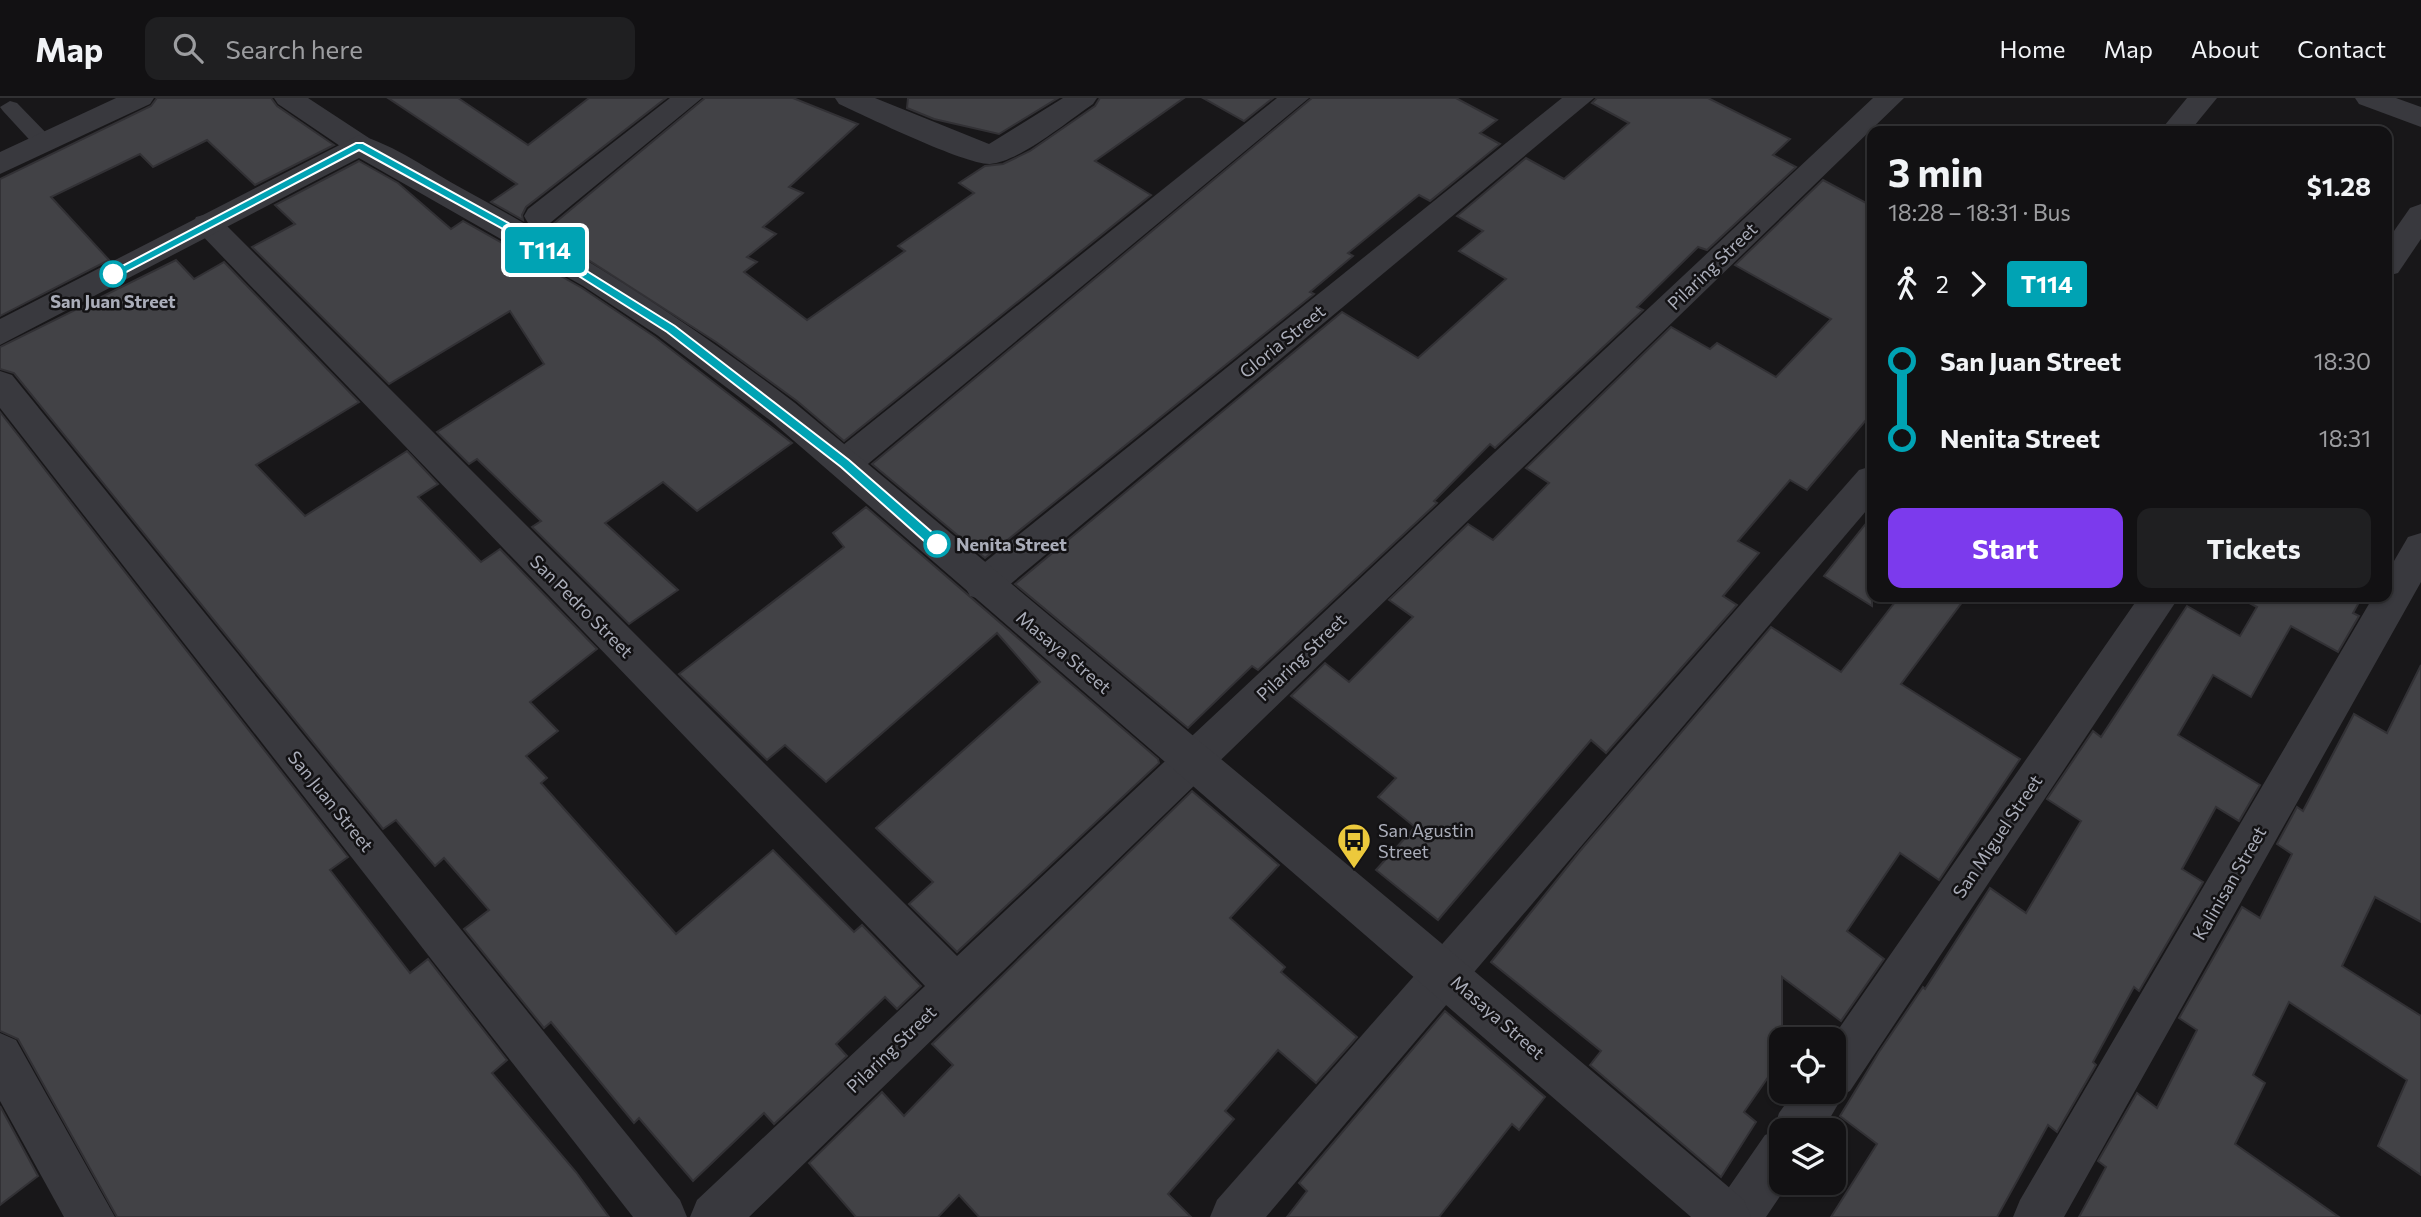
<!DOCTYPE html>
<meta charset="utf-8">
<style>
body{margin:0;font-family:Commissioner,sans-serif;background:#1f1f21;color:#f1f3f6;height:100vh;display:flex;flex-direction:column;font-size:26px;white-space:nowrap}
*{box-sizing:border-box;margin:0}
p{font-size:23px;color:#9c9da0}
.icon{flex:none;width:38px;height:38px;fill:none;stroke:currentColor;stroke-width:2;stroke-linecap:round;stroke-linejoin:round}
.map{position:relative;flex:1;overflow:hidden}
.details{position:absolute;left:1867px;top:28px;width:525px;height:476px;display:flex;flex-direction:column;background:#121113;border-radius:14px;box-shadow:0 2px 5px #0004,0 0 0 2px #313133}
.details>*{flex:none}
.badge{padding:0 14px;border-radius:5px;font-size:24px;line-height:46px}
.tools{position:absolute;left:1769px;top:929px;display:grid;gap:14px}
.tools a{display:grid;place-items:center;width:77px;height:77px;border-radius:14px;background:#121113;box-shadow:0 2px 5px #0004,0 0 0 2px #313133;font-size:35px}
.map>.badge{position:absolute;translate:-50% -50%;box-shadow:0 0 0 4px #fff}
.legs{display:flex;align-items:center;gap:10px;height:77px;padding:0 21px;font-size:23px}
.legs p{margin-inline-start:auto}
.overview{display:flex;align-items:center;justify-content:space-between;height:119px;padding:0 21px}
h1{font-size:38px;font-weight:700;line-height:52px}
.primary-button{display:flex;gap:14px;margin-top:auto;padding:14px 21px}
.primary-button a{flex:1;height:80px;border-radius:14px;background:#7c3aed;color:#fff;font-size:28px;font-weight:700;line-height:80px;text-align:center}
.primary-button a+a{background:#1f1f21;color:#f1f3f6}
ul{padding:0 21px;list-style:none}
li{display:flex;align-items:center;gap:24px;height:77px;font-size:26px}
li i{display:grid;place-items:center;width:10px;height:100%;margin:0 9px;background:currentColor}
li i::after{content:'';width:18px;height:18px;margin:-9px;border:5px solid;border-radius:50%;background:#121113}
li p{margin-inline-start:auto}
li:first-child i{background:linear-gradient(#0000 50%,currentColor 0)}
li:last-child i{background:linear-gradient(currentColor 50%,#0000 0)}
header{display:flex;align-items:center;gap:42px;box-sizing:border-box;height:98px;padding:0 35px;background:#121113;border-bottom:2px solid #313133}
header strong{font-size:33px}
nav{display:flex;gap:38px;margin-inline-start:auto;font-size:24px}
.search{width:490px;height:63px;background:#1f1f21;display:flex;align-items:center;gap:18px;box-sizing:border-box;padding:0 24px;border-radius:14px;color:#9c9da0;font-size:26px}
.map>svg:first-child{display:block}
.building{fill:#424246;stroke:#323135;stroke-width:2}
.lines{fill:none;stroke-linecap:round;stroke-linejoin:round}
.service{fill:#39393e;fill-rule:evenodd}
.minor{fill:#39393e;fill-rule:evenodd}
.tertiary{fill:#39393e;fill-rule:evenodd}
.line-1{fill:#00a3b4;stroke:#fff;stroke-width:2}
.stop-1-dot{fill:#fff;stroke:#00a3b4;stroke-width:3.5}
.labels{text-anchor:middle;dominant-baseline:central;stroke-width:5;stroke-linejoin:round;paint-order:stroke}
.street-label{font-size:18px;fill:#aaadb9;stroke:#131214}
.stop-label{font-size:18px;font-weight:bold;fill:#aaadb9;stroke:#131214}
.poi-label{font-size:18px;fill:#aaadb9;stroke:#131214;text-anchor:start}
</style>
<header>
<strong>Map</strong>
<div class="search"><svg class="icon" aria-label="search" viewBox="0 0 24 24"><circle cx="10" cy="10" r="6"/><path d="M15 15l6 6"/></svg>Search here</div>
<nav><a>Home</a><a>Map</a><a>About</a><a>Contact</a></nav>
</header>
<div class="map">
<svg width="2421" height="1119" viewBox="0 0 2421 1119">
<rect width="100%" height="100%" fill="#181719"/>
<g class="building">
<path d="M157,0h114l6,8 57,39 -79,40 -48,-45 -54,27 -13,-13 -89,43 58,63 -109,56v-137l151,-73z"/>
<path d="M388,0h70l70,47 61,-47h77l-140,109 -4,8 1,5 -32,-18 26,-18z"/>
<path d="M705,0h88l65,26 -69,63 14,6 -40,34 13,7 -29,23 10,5 -13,10 63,48 98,-69 -7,-5 76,-53 -15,-10 26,-17 18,-2 27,-13 65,-45 5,-8h84l-89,63 56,34 -307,246 -47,-40 -81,-59 -176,-113 12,-4z"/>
<path d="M908,0h150l-59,36 -65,-15 -27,-11z"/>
<path d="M1203,0h70l-29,23z"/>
<path d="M1312,0h144l41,22 -17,13 20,11 -70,57 -11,-6 -71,58 5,3 -43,36 4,2 -329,264 -113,-94z"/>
<path d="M1597,0h111l82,41 -17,16 23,12 -89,83 -9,-3 -61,60 6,3 -148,138 -5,-4 -56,57 3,2 -179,167 -6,-4 -64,62 -173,-144 327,-272 76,46 88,-79 -47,-28 24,-20 -26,-15 69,-58 38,21 65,-56 -37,-20z"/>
<path d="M359,63l39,22 53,46 12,-8 119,67 73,49 137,106 -95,68 -34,-29 -58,41 73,67 -49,34 -97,-97 9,-6 -64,-62 -8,5 -32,-32 107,-68 -34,-53 -121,73 -137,-137 43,-23 -20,-19z"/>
<path d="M1823,82l49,26v207l-65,77 -17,-10 -52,61 21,12 -36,43 14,9 -131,148 -15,-13 -153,180 -62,-50 39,-43 -37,-30 18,-19 -105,-82 34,-33 24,19 64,-65 -24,-17 79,-76 25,16 56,-57 -23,-15 145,-141 39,22 7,-6 59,34 55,-58 -96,-54z"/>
<path d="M176,162l18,19 30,-17 135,140 -103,63 49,51 102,-65 31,33 -20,13 63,65 19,-13 97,100 -67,53 28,29 -32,25 21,22 -6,5 135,151 97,-84 81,82 8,-7 59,61 -24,23 -12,-12 -49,47 11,12 -73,68 -10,-11 -71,68 -54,-63 -5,5 -83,-101 -7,6 -80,-99 25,-19 -45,-52 -9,8 -39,-46 -13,9 -369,-456 -14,-4v-22z"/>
<path d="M0,314l348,445 -18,13 80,103 18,-14 79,101 -15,13 84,99 33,45h-492l-99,-178 -18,-8z"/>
<path d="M866,409l292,252 1,4 -202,189 -48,-48 24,-22 -57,-54 164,-146 -43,-49 -171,149 -41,-37 -18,15 -88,-86 165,-127 -11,-14z"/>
<path d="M1872,418v90l-48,-30z"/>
<path d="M1899,499h67l-65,87 119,75 -81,121 -39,-27 -53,78 37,28 -43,62 -59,-44v80l-38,55 12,10 -35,55 -131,-112 11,-14 -110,-89 89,-111 191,-224 70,45z"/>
<path d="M2238,499h124l-9,16 6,3 -21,36 -47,-26 -40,71 -38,-22 -35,60 82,50 -21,36 -23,-14 -34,62 21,13 -64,109 -5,-4 -41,75 3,3 -39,67 -9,-7 -51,92h-166l46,-73 -37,-28 39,-64 44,-65 2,2 65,-101 36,25 55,-92 -34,-22 46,-68 8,6 86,-131 53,30 17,-29z"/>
<path d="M2421,567v257l-46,-25 -33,69 79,50v159l-43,-29 29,-66 -118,-78 -36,73 12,8 -30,61 104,73h-260l27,-50 -8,-6 39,-68 20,15 40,-78 -18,-12 63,-111 18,11 32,-64 -15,-10 20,-37 6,4 51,-97 33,19z"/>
<path d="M1192,693l87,74 -49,53 55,49 -4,5 76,65 -41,46 -38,-33 -53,61 9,8 -66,75 23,23h-212l-20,-22 -21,22h-82l-47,-54 73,-71 22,24 49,-51 -21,-21z"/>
<path d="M1445,913l100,86 -26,33 -7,-6 -73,93h-152l20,-26 -8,-8z"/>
<path d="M0,1008l38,70 -38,29z"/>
</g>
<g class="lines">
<path class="service" d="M10,3l7,2 34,35 3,5 -3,5h-14l-34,-37 -3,-4z"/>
<g class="minor">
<path d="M116,0h38l-4,6 -150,70v-22z"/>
<path d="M274,0h34l61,40 5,7 -5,7 -10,3 -10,-3 -71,-48z"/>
<path d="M670,0h32l-152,125 -11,4 -11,-4 -4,-7 4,-7z"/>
<path d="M835,0h40l114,46 74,-46h34l-4,6c-25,17 -74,58 -103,60 -24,1 -123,-47 -151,-60z"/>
<path d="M1277,0h32l-452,375 -12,4 -12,-4 -6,-10 6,-10z"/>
<path d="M1562,0h32l-598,498 -13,4 -13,-4 -6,-11 6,-11z"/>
<path d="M1873,0h31l-1155,1119h-59l7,-17 228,-214 -733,-761 4,-8 11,-3 11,3 739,739z"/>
<path d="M2187,0h30l-27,33h-30z"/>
<path d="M2355,0h41l25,9v20l-62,-23z"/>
<path d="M2421,106v35l-23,34 -11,3v-35l23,-33z"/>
<path d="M0,273l12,4 668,825 7,17h-54l-633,-809z"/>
<path d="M1872,368v38l-606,713h-56l7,-17 642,-730z"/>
<path d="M2421,435v49l-357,635h-51l7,-17 353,-603h14v-24l21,-36z"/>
<path d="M2139,499h40l-329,494 -6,3 -21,36h-41v53h7l-23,34h-53l7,-17 45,-65 8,-3 6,-19 15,-21h40v-52h-3z"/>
</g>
<g class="tertiary">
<path d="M359,37c36,10 71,36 104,54 117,64 226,133 332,214l639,534 310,263 7,17h-60l-920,-796 -114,-86 -74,-49 -224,-128 -359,187v-26z"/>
<path d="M0,935l16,7 99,177h-51l-64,-116z"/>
</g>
</g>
<path class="line-1" d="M356,45h7l158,87 154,96 174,134 92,80v8h-9l-91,-81 -174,-135 -153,-97 -155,-85 -242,127 -10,-3z"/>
<defs>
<g id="bus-pin" transform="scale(1.75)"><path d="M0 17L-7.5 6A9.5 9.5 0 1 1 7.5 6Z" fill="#ecc93c" stroke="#131214"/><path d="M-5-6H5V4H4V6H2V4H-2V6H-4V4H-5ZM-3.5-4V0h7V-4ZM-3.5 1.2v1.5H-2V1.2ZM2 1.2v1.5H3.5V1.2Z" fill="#111"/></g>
</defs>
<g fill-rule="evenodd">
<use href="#bus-pin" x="1354" y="742"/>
</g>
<g class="stop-1-dot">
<circle cx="113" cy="176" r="12"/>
<circle cx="937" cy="446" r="12"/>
</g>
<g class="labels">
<g class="street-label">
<text transform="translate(1712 168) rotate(-44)">Pilaring Street</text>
<text transform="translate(1282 243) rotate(-39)">Gloria Street</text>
<text transform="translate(582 508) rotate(45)">San Pedro Street</text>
<text transform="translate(1064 554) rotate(40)">Masaya Street</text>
<text transform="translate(1301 559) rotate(-44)">Pilaring Street</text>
<text transform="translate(331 703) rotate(51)">San Juan Street</text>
<text transform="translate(1997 738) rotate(-56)">San Miguel Street</text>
<text transform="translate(2229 785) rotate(-60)">Kalinisan Street</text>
<text transform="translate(1498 919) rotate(41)">Masaya Street</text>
<text transform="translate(891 951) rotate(-44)">Pilaring Street</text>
</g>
<g class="stop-label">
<text x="113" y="203">San Juan Street</text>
<text x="956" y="446" text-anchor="start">Nenita Street</text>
</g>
<g class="poi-label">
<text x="1378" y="732">San Agustin<tspan x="1378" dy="21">Street</tspan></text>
</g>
</g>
</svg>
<div class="tools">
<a><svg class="icon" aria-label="locate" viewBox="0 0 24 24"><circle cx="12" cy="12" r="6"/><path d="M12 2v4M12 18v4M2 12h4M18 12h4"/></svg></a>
<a><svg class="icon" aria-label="layers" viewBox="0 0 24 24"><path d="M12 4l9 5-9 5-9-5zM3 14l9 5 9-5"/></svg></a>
</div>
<b class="badge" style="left:545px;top:152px;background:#00a3b4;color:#fff">T114</b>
<section class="details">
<div class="overview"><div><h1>3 min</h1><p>18:28 – 18:31 · Bus</p></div><b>$1.28</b></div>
<div class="legs"><svg class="icon" aria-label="walk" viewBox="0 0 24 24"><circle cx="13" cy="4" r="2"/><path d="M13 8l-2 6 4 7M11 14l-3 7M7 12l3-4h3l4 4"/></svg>2<svg class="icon" aria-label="forward" viewBox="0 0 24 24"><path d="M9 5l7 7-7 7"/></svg><b class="badge" style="background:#00a3b4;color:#fff">T114</b></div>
<ul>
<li><i style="color:#00a3b4"></i><b>San Juan Street</b><p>18:30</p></li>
<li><i style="color:#00a3b4"></i><b>Nenita Street</b><p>18:31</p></li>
</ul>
<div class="primary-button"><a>Start</a><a>Tickets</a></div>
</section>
</div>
